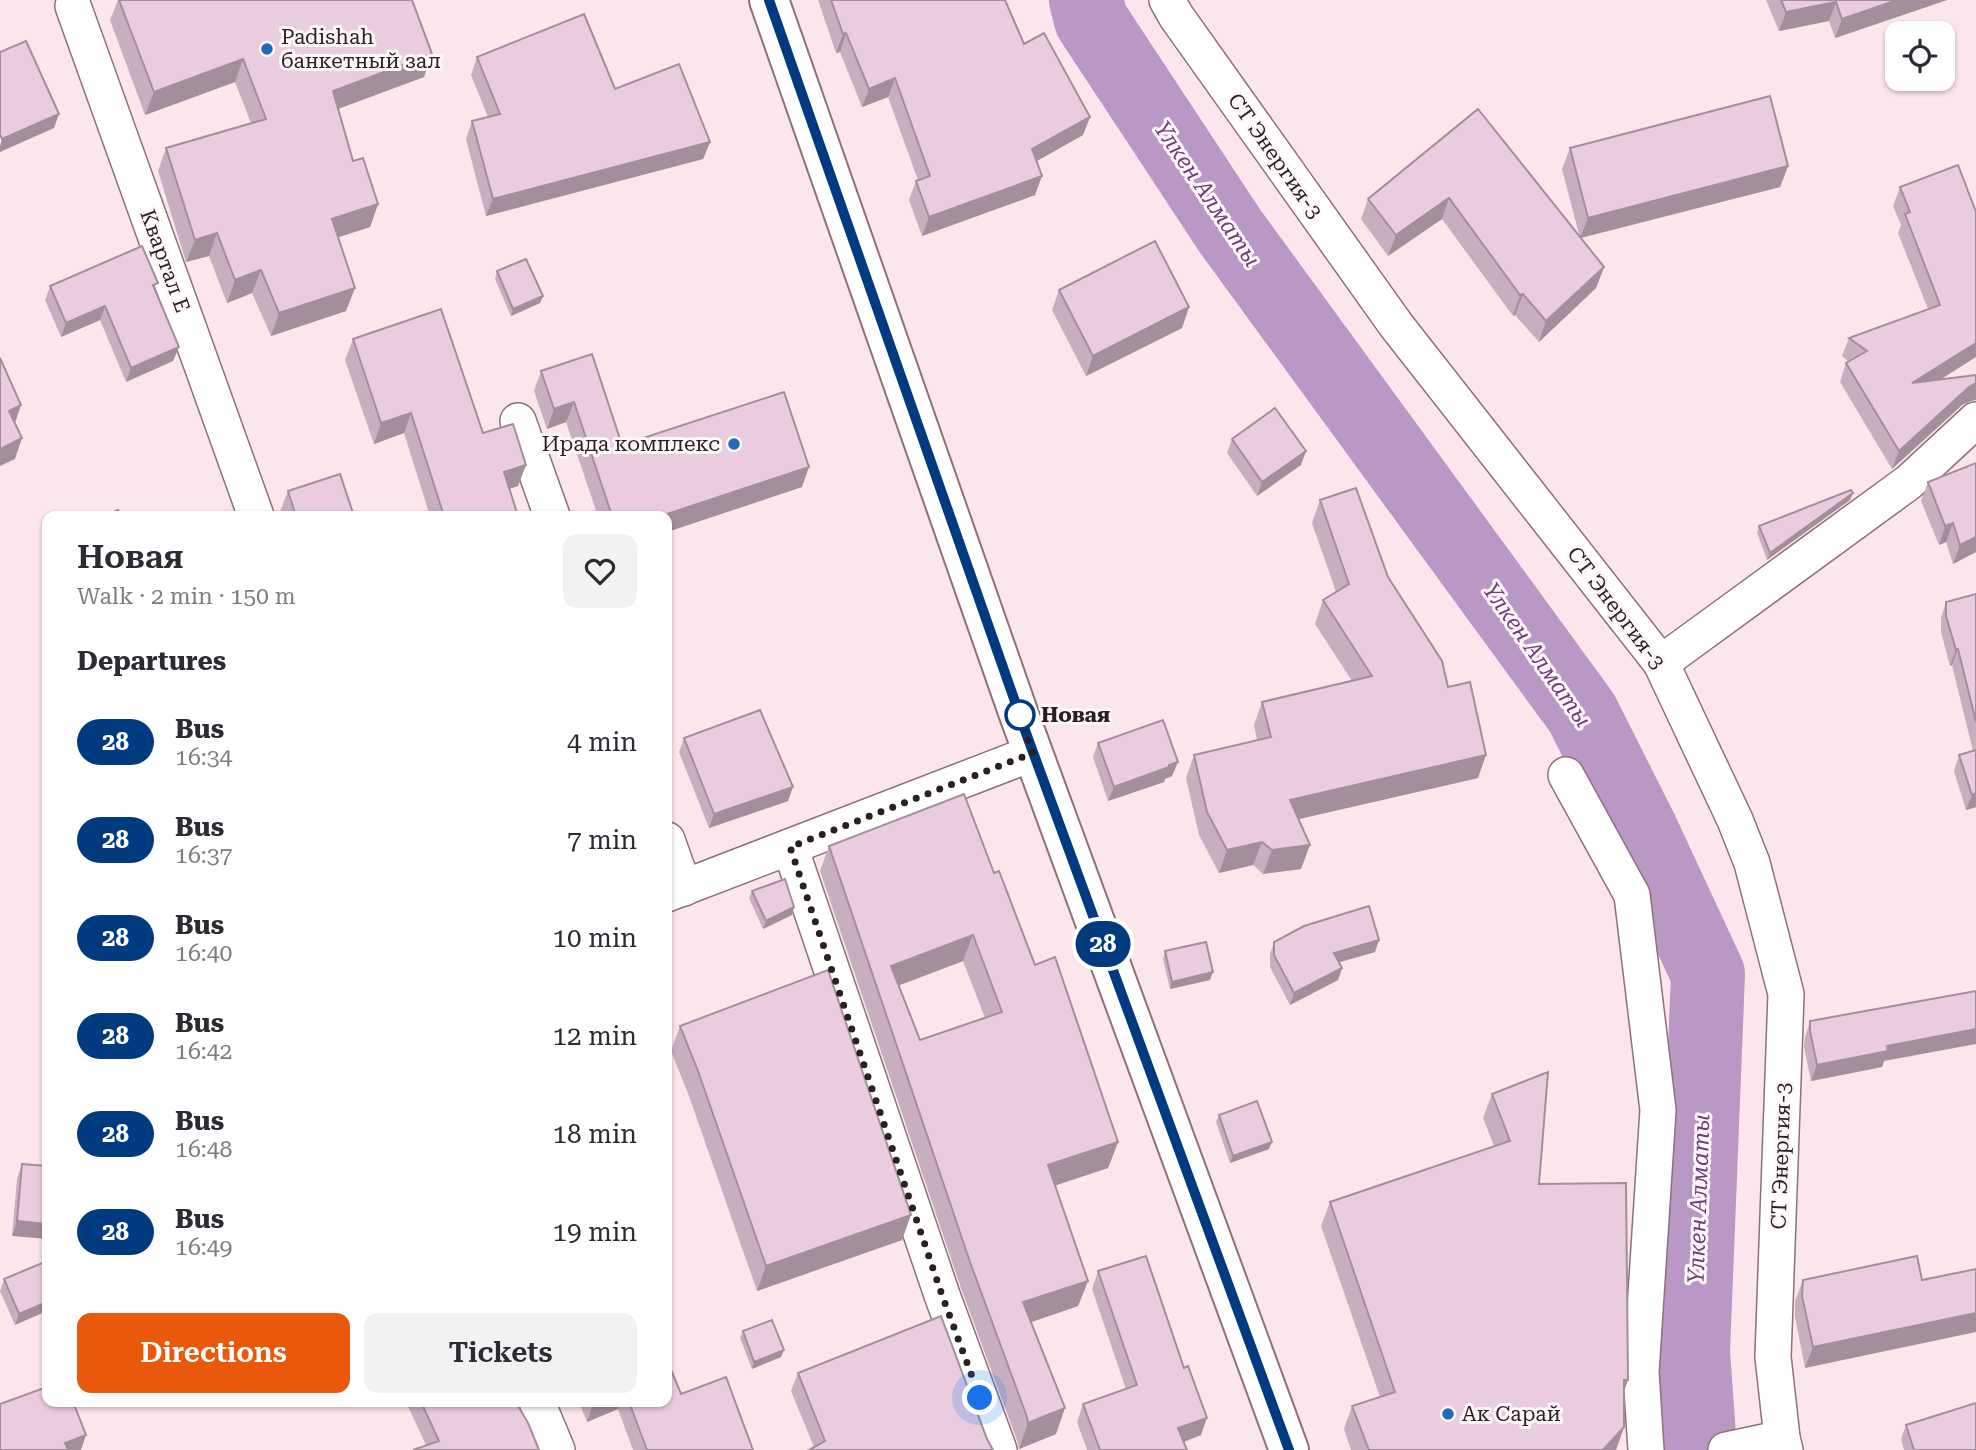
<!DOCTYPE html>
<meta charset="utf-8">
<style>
body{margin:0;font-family:"Roboto Serif",serif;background:#f2f2f3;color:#2b2b33;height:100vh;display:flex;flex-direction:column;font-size:26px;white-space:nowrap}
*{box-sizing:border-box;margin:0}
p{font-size:23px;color:#7c7c81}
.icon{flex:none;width:38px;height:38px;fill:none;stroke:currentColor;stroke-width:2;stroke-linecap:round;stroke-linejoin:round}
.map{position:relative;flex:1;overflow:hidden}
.sheet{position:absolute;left:42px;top:511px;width:630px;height:896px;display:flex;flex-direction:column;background:#fff;border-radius:14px;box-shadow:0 2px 5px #0004}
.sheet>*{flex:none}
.badge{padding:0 14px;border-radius:23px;font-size:24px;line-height:46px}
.buttons{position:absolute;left:1885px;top:21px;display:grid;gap:14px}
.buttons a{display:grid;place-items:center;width:70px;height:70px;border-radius:14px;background:#fff;box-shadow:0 2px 5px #0004;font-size:35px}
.you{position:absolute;width:35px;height:35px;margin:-18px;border:5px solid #fff;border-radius:50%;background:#1a73e8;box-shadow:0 0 0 10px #1a73e833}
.map>.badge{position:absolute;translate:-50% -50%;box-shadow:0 0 0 4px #fff}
h2{padding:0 35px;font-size:26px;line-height:63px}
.round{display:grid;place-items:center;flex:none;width:74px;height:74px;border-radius:14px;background:#f2f2f3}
.overview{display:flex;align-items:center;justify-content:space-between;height:119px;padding:0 35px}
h1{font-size:33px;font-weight:600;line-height:52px}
.button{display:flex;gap:14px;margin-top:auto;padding:14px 35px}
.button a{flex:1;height:80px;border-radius:14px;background:#ea580c;color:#fff;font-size:28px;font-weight:600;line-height:80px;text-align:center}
.button a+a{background:#f2f2f3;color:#2b2b33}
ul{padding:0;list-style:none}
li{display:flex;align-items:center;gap:21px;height:98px;padding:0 35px}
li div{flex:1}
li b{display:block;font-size:26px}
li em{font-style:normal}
li .badge{min-width:77px;font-weight:700;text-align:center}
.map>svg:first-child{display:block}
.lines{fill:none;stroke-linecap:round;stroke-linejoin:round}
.river{stroke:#ba98c6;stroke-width:74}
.street-casing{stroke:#8f7079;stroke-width:38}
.secondary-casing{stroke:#8f7079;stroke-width:42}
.street{stroke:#fff;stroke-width:35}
.secondary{stroke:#fff;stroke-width:38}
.wall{fill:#c8afc0;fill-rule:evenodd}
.shaded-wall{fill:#a38f9c}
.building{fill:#e9ccdf;stroke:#a38f9c;stroke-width:2;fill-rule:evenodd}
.line-casing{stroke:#fff;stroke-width:16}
.line{stroke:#003b80;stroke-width:10}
.walk{stroke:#2b1f22;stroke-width:7;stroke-dasharray:0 12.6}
.poi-dot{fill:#246abb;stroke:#fef7f9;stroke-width:2.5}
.stop-dot{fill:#fff;stroke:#003b80;stroke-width:3.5}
.labels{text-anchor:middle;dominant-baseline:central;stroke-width:6;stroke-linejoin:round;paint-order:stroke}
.poi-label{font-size:21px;fill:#2b1f22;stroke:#fef7f9;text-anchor:start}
.street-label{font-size:21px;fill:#2b1f22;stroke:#fef7f9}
.stop-label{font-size:21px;font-weight:bold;fill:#2b1f22;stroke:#fef7f9;text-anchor:start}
.water-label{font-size:23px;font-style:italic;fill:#6b3f79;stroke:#fef7f9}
</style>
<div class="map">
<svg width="1976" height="1450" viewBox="0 0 1976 1450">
<rect width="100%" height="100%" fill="#fbe6eb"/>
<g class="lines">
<path class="river" d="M1086,0l5,20 139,211 352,482 60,119 66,142 -15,378 7,98"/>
<g class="street-casing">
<g id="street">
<path d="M1167,0l9,16 220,309 265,338 74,157 17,43 34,131 -13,363 9,81 3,12"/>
<path d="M73,6l183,510"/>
<path d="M518,421l34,95"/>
<path d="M1661,663l248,-181 67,-62"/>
<path d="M1566,775l66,120 26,215 -17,262 5,78"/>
<path d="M667,840l17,48"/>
<path d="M790,847l152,448 57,155"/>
<path d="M667,894l366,-141"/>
<path d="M537,1402l20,48"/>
<path d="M1726,1450l56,-12"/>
</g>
</g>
<g class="secondary-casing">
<path id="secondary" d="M769,0l249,712 271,738"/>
</g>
<use href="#street" class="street"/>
<use href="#secondary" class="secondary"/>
</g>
<g class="wall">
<path d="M118,0h294l12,77 -86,32 15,52 25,43 -8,23 -32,10 8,74 -75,25 -19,-43 -25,10 -18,-47 -23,6 -28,-91 8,-23 85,-25 -16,-41 -90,33 -35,-95z"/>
<path d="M818,0h187l19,44 66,73 -7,18 -46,26 -2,34 -113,41 -13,-36 7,-19 2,-1 -30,-83 -26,10 -22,-55 -4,1z"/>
<path d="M1766,0h181l-112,38 -6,-17 -50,10z"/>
<path d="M477,57l138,32 95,53 -7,17 -217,57 -20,-77 6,-18 16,-4 -17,-42z"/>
<path d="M1478,109l102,129 -18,-69 8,-21 218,18 -8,21 -199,51 23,29 -8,21 -57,54 -24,-27 -2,1 -71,-97 -54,37 -27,-37 7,-20z"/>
<path d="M1958,165l-17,214 30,22 -9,4 -70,64 -52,-87 6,-19 3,-1 -7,-6 7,-18 79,-29 -30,-76 3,-8 -8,-19 7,-19z"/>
<path d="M497,271l46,25 -3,7 -29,13 -16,-37z"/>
<path d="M50,286l105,4 24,57 -6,14 -47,21 -26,-62 -39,17 -16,-37z"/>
<path d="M1059,290l130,17 -7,21 -96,48 -34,-66z"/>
<path d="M353,339l130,94 35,53 -9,3 9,27h-88l-26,-83 -30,11 -29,-84z"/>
<path d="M541,371l81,74 180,42 -135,45v-16h-69l-32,-94 -19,7 -13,-38z"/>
<path d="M1232,439l69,26 -44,31 -30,-43z"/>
<path d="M1928,482l48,70 -23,12 -7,-22 -7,3 -18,-44z"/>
<path d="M288,491l66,25h-72l-2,-4z"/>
<path d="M1320,500l68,77 60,110 30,91 -180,41 3,50 -38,5 -10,-9 -34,8 -20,-38 -13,-57 8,-23 63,-15 -3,-15 8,-23 90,-21 -37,-57 8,-24 13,-8 -24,-69z"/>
<path d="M1850,500l-83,60 -10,-27 2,-7z"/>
<path d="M1976,594v213l-10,3 -12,-39 5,-16 14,-4 -21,-86 -2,1 -9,-34v-14l5,-16z"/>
<path d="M684,738l104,63 -79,27 -30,-76z"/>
<path d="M1098,743l74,33 -7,3 -1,3 -56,19 -15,-44z"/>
<path d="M829,846l165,27 124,269 -10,26 -53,17 33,96 -10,25 -47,16 25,112 -37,15 -1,-6 -57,-155 -141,-417zM963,961l22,57 -65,22 -21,-55z"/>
<path d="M752,891l42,16 -2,8 -29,14 -14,-31z"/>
<path d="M1274,942l101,10 -36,10 3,6 -4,12 -48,25 -20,-38v-13z"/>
<path d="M1165,951l45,29 -40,9 -7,-30z"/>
<path d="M1810,1021l74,40 -2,6 -71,14 -7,-34 1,-10z"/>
<path d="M680,1026l222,214 -145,51 -68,-195 -18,-45z"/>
<path d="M1492,1094l47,90 85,208v35l-8,23h-265l-7,-21 8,-23 28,-9 -59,-171 9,-24 164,-56 -11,-28z"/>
<path d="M1219,1115l50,34 -39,14 -14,-41z"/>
<path d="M22,1164l25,2 -35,70 5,-57z"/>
<path d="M47,1261l-32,64 -15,-34 4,-12z"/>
<path d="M1098,1271l103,164 -17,7 3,8h-100l-10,-28 6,-18 43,-15 -34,-100z"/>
<path d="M1803,1280h119l-117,88 -10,-51v-16z"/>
<path d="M743,1331l38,26 -29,12 -12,-31z"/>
<path d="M798,1373l189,66 -173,8 -23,-56z"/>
<path d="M681,1394l72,56h-120l-15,-41 -31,13 -8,-20h88z"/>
<path d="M406,1402h110l12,21 -102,22z"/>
<path d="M1906,1425l70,25h-72l-3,-11z"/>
</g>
<g class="shaded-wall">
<path d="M1897,0h50l-112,38 7,-19z"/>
<path d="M1836,2l-7,19 -50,10 7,-19z"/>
<path d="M846,33l-6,19 -4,1 7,-19z"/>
<path d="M432,54l-8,23 -100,37 9,-23z"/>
<path d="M243,59l-8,23 -90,33 9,-23z"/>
<path d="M895,78l-7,19 -26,10 7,-18z"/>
<path d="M59,114l-5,14 -54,24v-6l2,-7z"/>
<path d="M1090,117l-7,18 -57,32 6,-18z"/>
<path d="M710,142l-7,17 -217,57 7,-17z"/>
<path d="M1788,166l-8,21 -200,51 8,-20z"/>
<path d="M1042,176l-7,19 -113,41 7,-19z"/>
<path d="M1449,198l-7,21 -54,37 8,-21z"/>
<path d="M378,204l-8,23 -46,15 8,-23z"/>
<path d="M217,233l-8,23 -23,6 9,-22z"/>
<path d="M1604,267l-8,21 -57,54 7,-21z"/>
<path d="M261,270l-9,23 -25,10 8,-23z"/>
<path d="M355,288l-9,23 -75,25 8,-23z"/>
<path d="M1523,294l-8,21 -2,1 7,-21z"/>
<path d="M543,296l-3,7 -29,13 2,-7z"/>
<path d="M105,306l-5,14 -39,17 5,-14z"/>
<path d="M1189,307l-7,21 -96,48 7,-20z"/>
<path d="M1976,343v14l-71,45 7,-19z"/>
<path d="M179,347l-6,14 -47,21 5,-14z"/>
<path d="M1976,383v17l-5,1 -9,4 -70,64 7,-18 70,-64z"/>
<path d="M574,402l-8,20 -19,7 7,-20z"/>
<path d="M21,405l-7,21 -5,-15z"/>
<path d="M411,413l-7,20 -30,11 7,-21z"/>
<path d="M22,438l-7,21 -15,7v-17z"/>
<path d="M1306,451l-5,14 -44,31 5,-14z"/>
<path d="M526,465l-8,21 -21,7 7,-21z"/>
<path d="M809,467l-7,20 -135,45v-16h-6z"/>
<path d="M1853,493l-3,7 -83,60 3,-7z"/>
<path d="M1953,523l-7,19 -7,3 6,-19z"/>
<path d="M1976,537v15l-23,12 7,-19z"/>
<path d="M1958,649l-6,16 -2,1 6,-16z"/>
<path d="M1486,755l-8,23 -196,45 8,-23z"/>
<path d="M1178,762l-6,14 -7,3 -1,3 -56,19 6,-14z"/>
<path d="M793,787l-5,14 -79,27 5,-14z"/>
<path d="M1976,793v14l-10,3 6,-15z"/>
<path d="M1262,842l-9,23 -34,8 8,-23z"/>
<path d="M1310,845l-9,24 -38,5 9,-24z"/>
<path d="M794,907l-2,8 -29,14 3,-8z"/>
<path d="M973,935l-10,26 -81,31 9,-26z"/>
<path d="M1379,940l-4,12 -45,13 4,-12z"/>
<path d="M1342,968l-4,12 -48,25 4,-12z"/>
<path d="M1213,972l-3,8 -40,9 2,-7z"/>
<path d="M1976,1029v15l-92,17 -2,6 -71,14 6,-16 70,-19z"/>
<path d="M1118,1142l-10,26 -69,23 9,-26z"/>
<path d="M1272,1142l-3,7 -39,14 3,-7z"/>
<path d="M911,1215l-9,25 -145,51 9,-25z"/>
<path d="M17,1221l30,3v15l-35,-3z"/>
<path d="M1088,1281l-10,25 -64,22 9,-26z"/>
<path d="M47,1302v9l-32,14 4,-11z"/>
<path d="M1976,1313v19l-171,36 8,-21z"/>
<path d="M784,1350l-3,7 -29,12 2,-7z"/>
<path d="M1624,1380h4l-8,23z"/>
<path d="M599,1402h22l-3,7 -31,13 6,-18z"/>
<path d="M1065,1408l-9,26 -37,15 9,-26z"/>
<path d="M1207,1418l-6,17 -29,11 6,-18z"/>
<path d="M1624,1427l-8,23h-13z"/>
<path d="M86,1435l-5,15h-18l2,-7z"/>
</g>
<g class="building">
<path d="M119,0h293l20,54 -99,37 20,70 10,-3 15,46 -46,15 23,69 -76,25 -18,-43 -26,10 -18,-47 -22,7 -29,-92 100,-29 -23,-60 -89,33z"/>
<path d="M831,0h174l19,44 20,-11 46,84 -58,32 10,27 -113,41 -13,-36 14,-5 -35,-98 -26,11 -23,-56 -3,1z"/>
<path d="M1781,0h116l-55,19 -6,-17 -50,10z"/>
<path d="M584,14l31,75 64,-25 31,78 -217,57 -21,-78 28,-7 -23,-57z"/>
<path d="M26,41l33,73 -57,25 -2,-5v-82z"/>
<path d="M1770,96l18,70 -200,52 -18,-70z"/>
<path d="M1478,109l126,158 -58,54 -23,-27 -3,1 -71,-97 -53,37 -28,-36z"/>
<path d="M1958,165l18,47v131l-64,40 64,-8v8l-7,4 -70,64 -53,-88 21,-12 -18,-13 91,-33 -35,-91 5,-2 -10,-25z"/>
<path d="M1155,241l34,66 -96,49 -34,-66z"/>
<path d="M142,246l16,37 -5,2 26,62 -48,21 -26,-62 -39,17 -16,-37z"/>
<path d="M526,259l17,37 -30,13 -16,-38z"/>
<path d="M441,309l42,124 30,-9 13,41 -22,7 14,44h-74l-33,-103 -30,10 -28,-84z"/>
<path d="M592,354l30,91 162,-53 25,75 -148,49h-49l-38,-114 -20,7 -13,-38z"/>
<path d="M0,358l21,47 -12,6 13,27 -22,11z"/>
<path d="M1275,408l31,43 -44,31 -30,-43z"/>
<path d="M1976,463v74l-16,8 -7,-22 -8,3 -17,-44z"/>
<path d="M340,474l14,42h-58l-8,-25z"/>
<path d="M1356,488l32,89 54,84 6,26 22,-5 16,73 -196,45 20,45 -38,5 -10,-8 -35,8 -20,-38 -13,-57 77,-18 -9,-35 110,-26 -49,-76 26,-16 -29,-84z"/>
<path d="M1851,490l2,3 -83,60 -11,-27z"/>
<path d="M118,510l3,6h-16z"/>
<path d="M1976,594v128l-18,-73 -2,1 -10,-34v-14z"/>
<path d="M760,710l33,77 -79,27 -30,-76z"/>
<path d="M1163,720l15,42 -9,3v2l-55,20 -16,-44z"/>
<path d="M1976,750v43l-4,2 -13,-40z"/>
<path d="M964,794l30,79 5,-2 36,94 20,-8 63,185 -70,23 40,116 -65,21 42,106 -37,15 -1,-6 -57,-155 -141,-416zM973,935l29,77 -82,28 -29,-74z"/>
<path d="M785,879l9,28 -28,14 -14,-30z"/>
<path d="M1369,906l10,34 -45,13 8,15 -48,25 -20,-38v-13l30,-16z"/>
<path d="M1206,942l7,30 -41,10 -7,-31z"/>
<path d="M828,970l83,245 -145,51 -68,-195 -18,-45z"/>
<path d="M1976,991v38l-89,17 1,5 -71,14 -7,-34v-10z"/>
<path d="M1548,1072l-9,112 87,-1 2,197h-4v47l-21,23h-234l-17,-44 43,-14 -65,-190 180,-61 -18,-47z"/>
<path d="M1257,1101l15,41 -39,14 -14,-41z"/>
<path d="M22,1164l25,2v58l-30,-3z"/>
<path d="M1146,1256l38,112 4,-2 19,52 -29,10 9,22h-87l-17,-46 54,-19 -39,-114z"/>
<path d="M1917,1256l5,24 54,-11v44l-163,34 -11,-51 1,-16z"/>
<path d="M47,1261v41l-28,12 -15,-35z"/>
<path d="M941,1316l46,123 6,11h-184l16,-9 -27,-68z"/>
<path d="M772,1320l12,30 -30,12 -11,-31z"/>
<path d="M667,1360l14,34 45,-17 27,73h-106l-18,-48h38z"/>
<path d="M44,1388l3,9v5h2l1,1 3,-1h20l13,33 -21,8 3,7h-68v-46z"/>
<path d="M421,1402h95l12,21 11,27h-126l26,-9z"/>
<path d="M1976,1403v47h-62l-8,-25z"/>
</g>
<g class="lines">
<g class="line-casing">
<path id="line" d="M769,0l257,733 263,717"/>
</g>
<use href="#line" class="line"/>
<path class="walk" d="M980,1398l-38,-103 -152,-448 243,-94 -15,-41 2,3"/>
</g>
<g class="poi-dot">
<circle cx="267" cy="49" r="7"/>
<circle cx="734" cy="444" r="7"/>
<circle cx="1448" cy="1414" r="7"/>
</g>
<circle class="stop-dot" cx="1020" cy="715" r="14"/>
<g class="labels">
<g class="poi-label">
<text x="281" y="37">Padishah<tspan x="281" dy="24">банкетный зал</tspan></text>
<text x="720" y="444" text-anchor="end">Ирада комплекс</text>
<text x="1462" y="1414">Ак Сарай</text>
</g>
<g class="street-label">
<text transform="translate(1275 156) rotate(55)">СТ Энергия-3</text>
<text transform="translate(165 261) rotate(70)">Квартал Е</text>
<text transform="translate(1616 608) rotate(53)">СТ Энергия-3</text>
<text transform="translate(1781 1156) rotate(-88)">СТ Энергия-3</text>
</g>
<g class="stop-label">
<text x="1041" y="715">Новая</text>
</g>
<g class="water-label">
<text transform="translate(1207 194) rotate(56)">Үлкен Алматы</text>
<text transform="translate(1537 655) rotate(55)">Үлкен Алматы</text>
<text transform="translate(1699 1199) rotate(-88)">Үлкен Алматы</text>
</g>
</g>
</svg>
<div class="buttons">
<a><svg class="icon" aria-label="locate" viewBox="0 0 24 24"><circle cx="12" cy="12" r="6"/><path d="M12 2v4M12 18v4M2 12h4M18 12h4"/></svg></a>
</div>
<div class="you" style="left:980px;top:1398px"></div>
<b class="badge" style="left:1103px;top:944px;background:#003b80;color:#fff">28</b>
<section class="sheet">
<div class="overview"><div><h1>Новая</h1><p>Walk · 2 min · 150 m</p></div><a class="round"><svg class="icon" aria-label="heart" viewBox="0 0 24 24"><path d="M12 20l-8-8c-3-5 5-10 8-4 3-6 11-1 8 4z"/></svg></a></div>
<h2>Departures</h2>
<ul>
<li><span class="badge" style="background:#003b80;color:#fff">28</span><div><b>Bus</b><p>16:34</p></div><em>4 min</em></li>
<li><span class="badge" style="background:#003b80;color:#fff">28</span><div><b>Bus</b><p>16:37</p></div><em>7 min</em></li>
<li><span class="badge" style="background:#003b80;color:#fff">28</span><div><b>Bus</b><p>16:40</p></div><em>10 min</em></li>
<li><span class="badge" style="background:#003b80;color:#fff">28</span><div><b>Bus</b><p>16:42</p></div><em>12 min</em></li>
<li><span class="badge" style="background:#003b80;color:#fff">28</span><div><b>Bus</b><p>16:48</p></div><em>18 min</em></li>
<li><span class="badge" style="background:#003b80;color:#fff">28</span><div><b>Bus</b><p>16:49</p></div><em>19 min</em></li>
</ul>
<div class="button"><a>Directions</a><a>Tickets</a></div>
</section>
</div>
